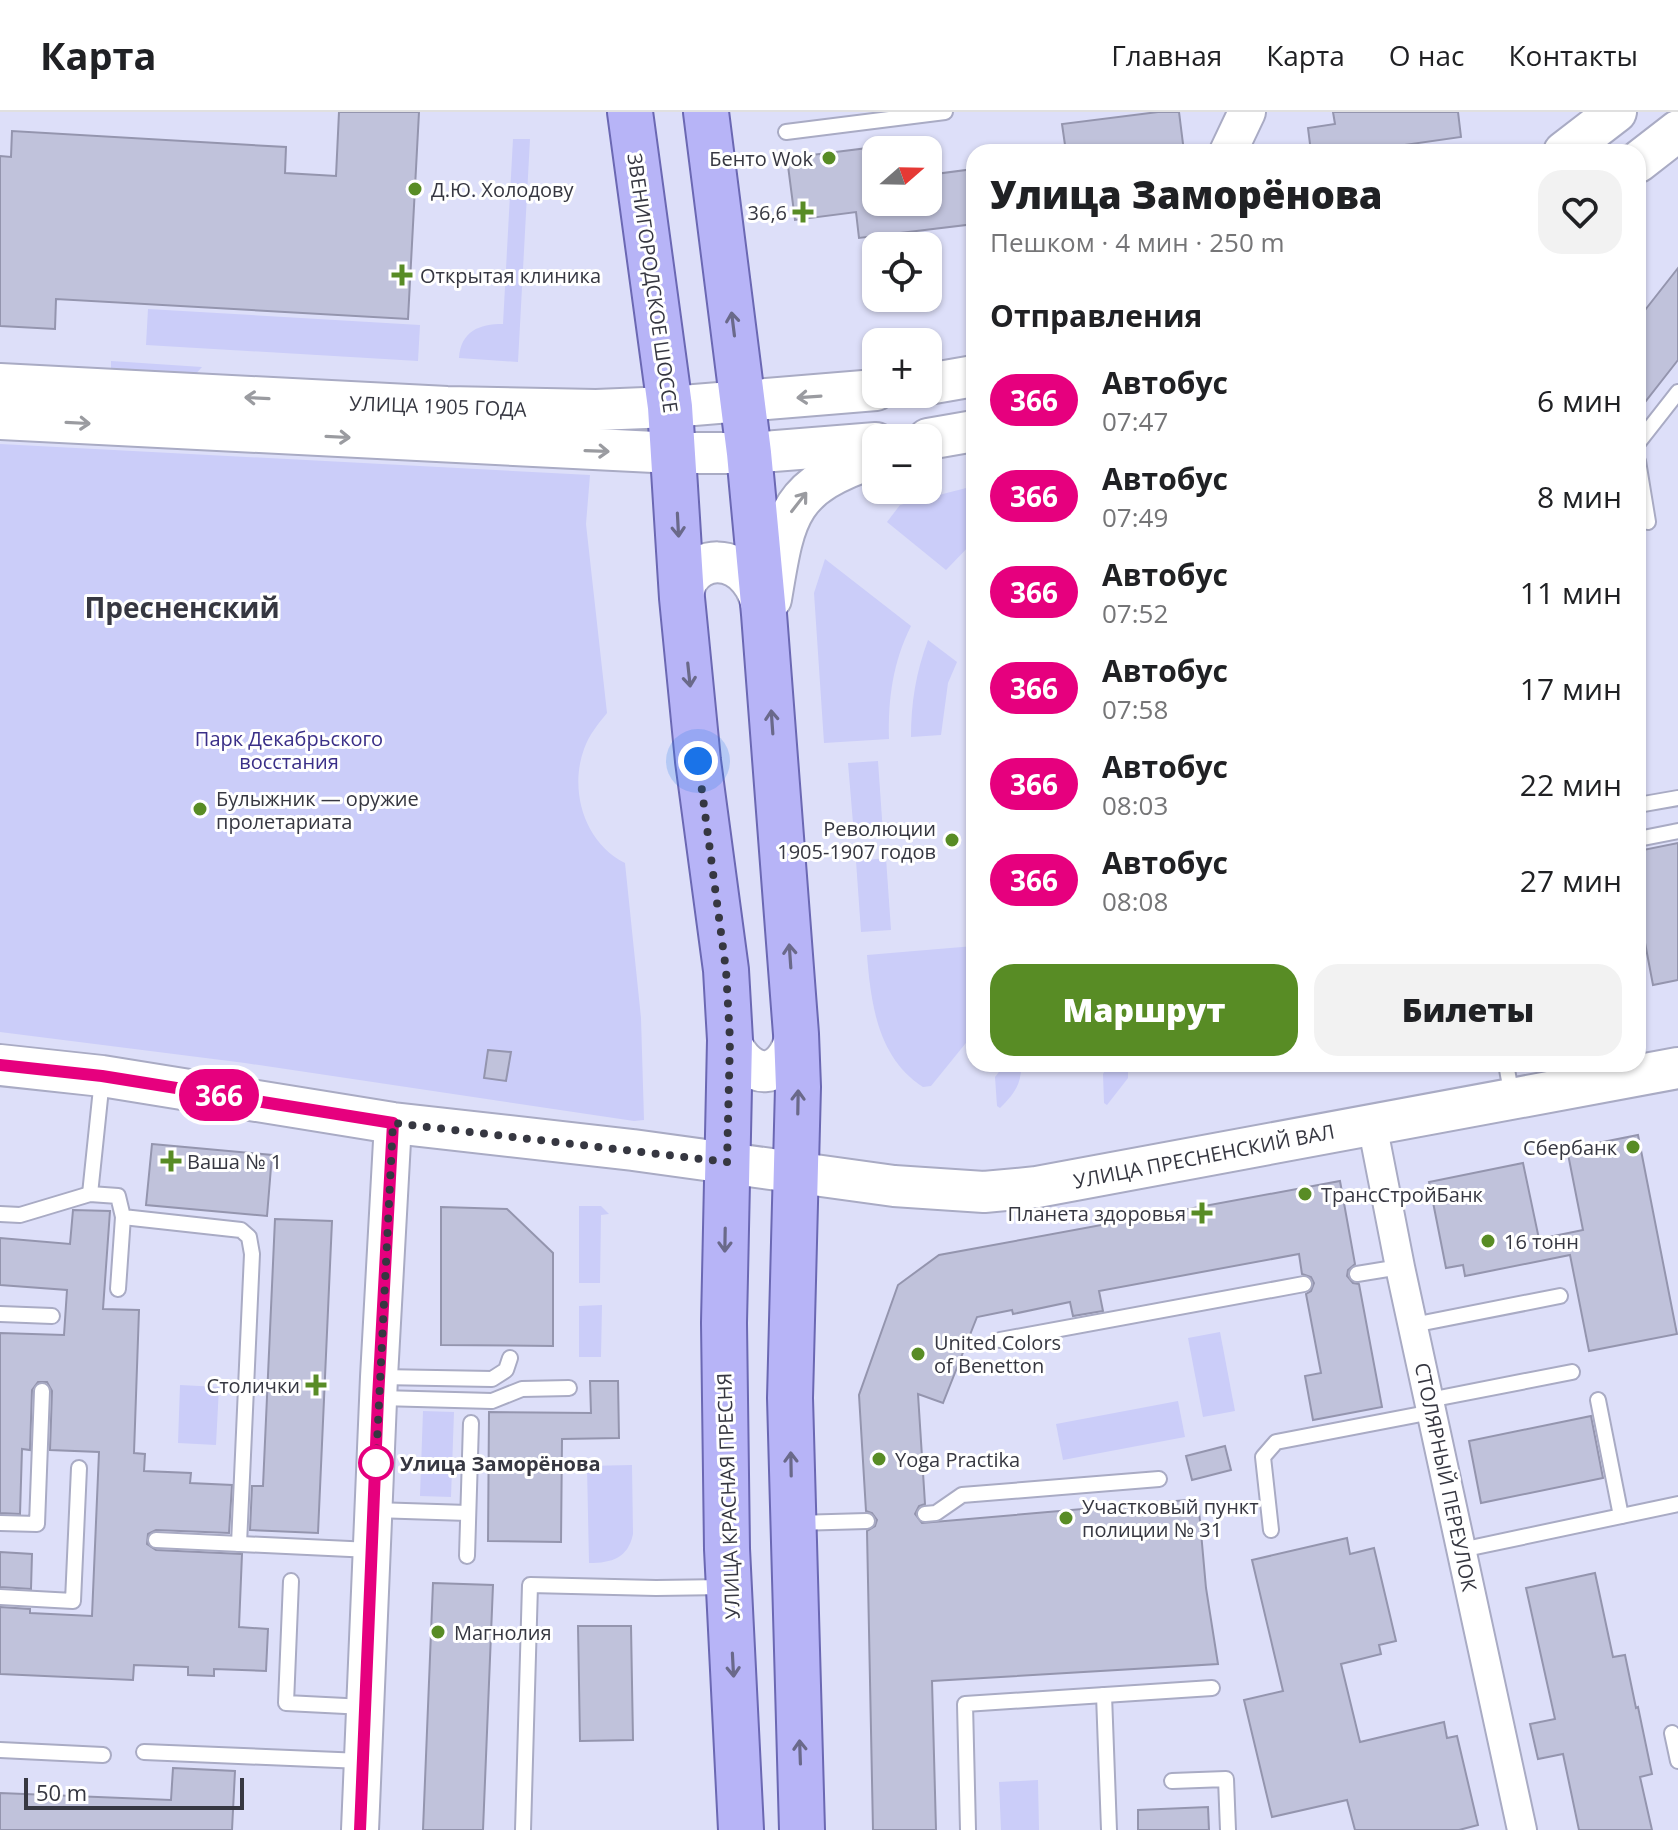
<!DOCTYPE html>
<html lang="ru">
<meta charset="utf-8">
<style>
body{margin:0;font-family:"Open Sans",sans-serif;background:#f2f2f2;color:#202124;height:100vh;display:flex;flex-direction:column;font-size:30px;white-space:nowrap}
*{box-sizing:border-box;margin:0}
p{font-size:26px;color:#757577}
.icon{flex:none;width:44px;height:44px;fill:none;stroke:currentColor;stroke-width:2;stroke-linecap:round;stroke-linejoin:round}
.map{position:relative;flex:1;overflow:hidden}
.drawer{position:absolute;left:966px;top:32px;width:680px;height:928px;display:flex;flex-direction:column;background:#fff;border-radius:24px;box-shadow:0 2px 6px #0004}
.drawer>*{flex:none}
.badge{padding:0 16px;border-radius:26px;font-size:28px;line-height:52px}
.needle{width:52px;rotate:70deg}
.buttons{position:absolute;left:862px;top:24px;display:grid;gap:16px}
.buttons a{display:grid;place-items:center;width:80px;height:80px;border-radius:16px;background:#fff;box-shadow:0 2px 6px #0004;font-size:40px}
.scale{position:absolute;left:24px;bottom:20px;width:220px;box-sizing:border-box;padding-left:8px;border:4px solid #363741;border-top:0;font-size:22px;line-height:28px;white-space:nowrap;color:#363741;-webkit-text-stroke:6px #fff;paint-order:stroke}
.you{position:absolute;width:40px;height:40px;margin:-20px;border:6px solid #fff;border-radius:50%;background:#1a73e8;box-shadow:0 0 0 12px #1a73e833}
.map>.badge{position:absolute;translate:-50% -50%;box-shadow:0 0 0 4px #fff}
h2{padding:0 24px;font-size:30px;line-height:72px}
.round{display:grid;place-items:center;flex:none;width:84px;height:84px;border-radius:24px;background:#f2f2f2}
.head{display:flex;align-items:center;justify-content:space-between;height:136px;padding:0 24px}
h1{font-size:38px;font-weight:800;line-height:60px}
.cta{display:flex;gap:16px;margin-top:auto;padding:16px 24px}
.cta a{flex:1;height:92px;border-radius:24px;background:#588c25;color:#fff;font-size:32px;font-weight:800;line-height:92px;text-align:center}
.cta a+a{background:#f2f2f2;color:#202124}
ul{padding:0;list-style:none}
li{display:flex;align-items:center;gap:24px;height:96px;padding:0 24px}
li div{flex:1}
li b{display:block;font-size:30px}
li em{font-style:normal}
li .badge{min-width:88px;font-weight:700;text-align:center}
header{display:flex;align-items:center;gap:48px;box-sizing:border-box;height:112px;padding:0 40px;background:#fff;border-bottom:2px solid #e0e0e0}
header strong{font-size:38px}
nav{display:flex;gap:44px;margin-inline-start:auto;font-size:28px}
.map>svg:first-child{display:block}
.green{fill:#cbcdf9}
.building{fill:#c0c2db;stroke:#9495ae;stroke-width:2}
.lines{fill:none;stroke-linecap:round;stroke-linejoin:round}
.service-casing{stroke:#a9abc4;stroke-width:18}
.minor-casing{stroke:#a9abc4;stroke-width:32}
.tertiary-casing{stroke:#a9abc4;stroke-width:40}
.secondary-casing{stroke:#a9abc4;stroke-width:44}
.primary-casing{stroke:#6b68b3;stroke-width:48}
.service{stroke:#fff;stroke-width:14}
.minor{stroke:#fff;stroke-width:28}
.tertiary{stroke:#fff;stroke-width:36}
.secondary{stroke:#fff;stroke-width:40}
.primary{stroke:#b7b4f7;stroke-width:44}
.oneway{stroke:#6a698a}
.oneway2{stroke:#9a9ba0}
.line-casing{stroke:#fff;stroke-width:18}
.line{stroke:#e6007e;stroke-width:12}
.walk{stroke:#363741;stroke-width:8;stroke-dasharray:0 14.4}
.poi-dot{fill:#588c25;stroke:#fff;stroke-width:3}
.stop-dot{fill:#fff;stroke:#e6007e;stroke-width:4}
.labels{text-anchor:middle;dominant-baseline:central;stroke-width:6;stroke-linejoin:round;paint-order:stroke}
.poi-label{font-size:20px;fill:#363741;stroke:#fff;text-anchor:start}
.street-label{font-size:20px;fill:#363741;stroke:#fff}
.park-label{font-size:20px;fill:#3a2f88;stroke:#fff}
.stop-label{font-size:20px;font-weight:bold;fill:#363741;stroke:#fff;text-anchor:start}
.district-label{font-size:28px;font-weight:bold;fill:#363741;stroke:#fff}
</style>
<header>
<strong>Карта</strong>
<nav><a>Главная</a><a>Карта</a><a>О нас</a><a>Контакты</a></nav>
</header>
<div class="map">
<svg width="1678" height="1718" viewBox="0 0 1678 1718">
<rect width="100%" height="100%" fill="#dddff9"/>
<g class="green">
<path d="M513,27h17l-12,223 -59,-4c2,-27 20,-34 44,-34z"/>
<path d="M148,197l272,16 -2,36 -272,-16z"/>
<path d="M111,249l91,6 -9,10 -82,-5z"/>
<path d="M0,332l590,31 -4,49 21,189c-9,11 -18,22 -23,36 -15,41 0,94 41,114l16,155 3,102 -10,1 -389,-58 -245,-31z"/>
<path d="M974,374v55l-28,29 -59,-48 13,-17z"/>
<path d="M825,447l86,67c-18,36 -23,72 -22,113l-65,4 -10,-150z"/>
<path d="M928,528l29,22 -9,21 -7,52 -30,2c0,-34 5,-65 17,-97z"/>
<path d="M878,649l5,72 -29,2 -6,-72z"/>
<path d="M886,746l5,72 -30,2 -5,-71z"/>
<path d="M974,834v87l-43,53 -8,1c-45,-29 -52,-82 -56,-132z"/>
<path d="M1005,952h16c1,20 -7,30 -21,44l-3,-2 -2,-29z"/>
<path d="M1109,952h19v14l-21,27 -3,-2 -1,-29z"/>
<path d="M579,1094h22l8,8 -8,1 -1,68h-21z"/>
<path d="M602,1193l-1,52h-22v-51z"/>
<path d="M1220,1220l15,79 -32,6 -15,-79z"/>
<path d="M180,1273l39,2 -3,58 -38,-2z"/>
<path d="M1178,1289l7,36 -122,23 -7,-36z"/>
<path d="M423,1299l31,1 -3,85 -31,-1z"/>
<path d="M632,1353l1,69c-5,24 -21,29 -44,29l-2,-97z"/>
<path d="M1038,1668l1,50h-38l-2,-48z"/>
</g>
<g class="building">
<path d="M339,0h80l-11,207 -352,-20 -1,30 -55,-3v-170l11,1 1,-26 274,16 -1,26 51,3z"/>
<path d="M1158,0h21l5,40h-118l-4,-28z"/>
<path d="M1333,0h125l3,25 -64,9 1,6h-87l-3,-24 27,-4z"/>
<path d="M876,35v55h52v-27l46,-6v55l-115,14 -3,-26 -61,8 -8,-62z"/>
<path d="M1678,156v92l-40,51v-92z"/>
<path d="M1678,731v137l-25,5 -15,-79v-55z"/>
<path d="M488,938l23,2 -5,29 -22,-3z"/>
<path d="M1638,1023l39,199 -88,17 -19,-96 -105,21 -2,-11 -17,3 -17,-86 94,-19 16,76 44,-9 -16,-81z"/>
<path d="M152,1032l120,11 -5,61 -121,-11z"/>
<path d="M1340,1069l15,83 -7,6 -1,6 6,7 6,1 23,123 -69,13 -8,-44 16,-3 -15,-79 5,-3 3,-8 -3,-6 -9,-3 -3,-20 -200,37 4,20 -30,5 -3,-14 -57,12 -1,-4 -35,7 -34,86 -25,-9 7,110 -6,2 -4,8 7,9 276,-24 8,89 12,76 -286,17 4,149h-63l-6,-299 8,-5 2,-6 -5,-7 -6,-2 -7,-116 39,-110 41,-30z"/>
<path d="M441,1095l66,2 46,44v93l-112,-1z"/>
<path d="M73,1098l37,1 -7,98 36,1 -5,143 11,1 -1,17 47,2 -1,10 42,2 -3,48 -73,-3 -8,4 -1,10 9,6 86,4 -3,73 29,2 -2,42 -52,-2v7l-26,-1v-8l-54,-2 -1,15 -133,-6v-67l30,2v4l62,3 7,-164 -49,-2 2,-59 -5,-9h-9l-6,8 -2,60 -8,-1 -2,65 -20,-1v-180l64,2 3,-45 -67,-5v-47l70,6z"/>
<path d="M275,1107l57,2 -14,312 -68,-3 2,-44h11z"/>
<path d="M590,1269h28l1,57 -57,1 -1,103 -73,-1 1,-129 102,1z"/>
<path d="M1591,1304l12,62 -122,25 -12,-62z"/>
<path d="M1225,1334l6,24 -39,10 -6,-24z"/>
<path d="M1347,1426l3,16 24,-6 22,93 -17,4 2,9 -40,10 19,78 84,-20 3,16 10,-2 21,89 -19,5h-104l-8,-30 -75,17 -28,-117 39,-9 -31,-131z"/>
<path d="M0,1440l32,2 -1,35 -31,-2z"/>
<path d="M1595,1461l18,84 12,-2 11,53 2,-1 14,67 -12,3 12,53h-73l-16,-76 -25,5 -8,-35 25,-5 -29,-131z"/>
<path d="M433,1471l60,2 -10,245h-60z"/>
<path d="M578,1514h53l2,114 -53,1z"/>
<path d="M173,1656l62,3 -3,59h-232v-37l171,7z"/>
<path d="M1208,1695l1,23h-71v-20z"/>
</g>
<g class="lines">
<g class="service-casing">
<g id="service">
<path d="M786,20l159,-20"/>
<path d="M1638,331l40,-51"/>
<path d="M1638,349l10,61"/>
<path d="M1638,693l40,-7"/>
<path d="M1638,727l40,-8"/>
<path d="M1506,952l6,33"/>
<path d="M90,1082l12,-115"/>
<path d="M0,1102l20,1 70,-21 28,2 5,21 118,13 8,7 3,17 -13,290"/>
<path d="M1357,1162l43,-7"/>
<path d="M118,1177l5,-72"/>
<path d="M0,1202l52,2"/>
<path d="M1413,1213l147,-29"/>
<path d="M1000,1228l304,-56"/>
<path d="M380,1265l112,2 14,-9 4,-12"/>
<path d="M380,1286l112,3 30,-12 47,-1"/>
<path d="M1429,1288l143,-28"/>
<path d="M1598,1288l23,116"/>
<path d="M374,1398l94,3"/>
<path d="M925,1402l11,-1 26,-18 197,-16"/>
<path d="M0,1411l37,1 5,-133"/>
<path d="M796,1411l71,-2"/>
<path d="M1271,1418l-8,-73 13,-15 156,-30"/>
<path d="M156,1428l215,10"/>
<path d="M1461,1438l217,-46"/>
<path d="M467,1444l4,-133"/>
<path d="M291,1469l-5,122 79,4"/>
<path d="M0,1485l73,4 6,-133"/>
<path d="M1104,1583l5,135"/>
<path d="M1672,1621l6,28"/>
<path d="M0,1638l103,5"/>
<path d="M144,1640l218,9"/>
<path d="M1172,1669l54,-2 2,51"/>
<path d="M523,1718l7,-245 126,3 69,-1"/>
<path d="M968,1718l-3,-126 247,-16"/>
</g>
</g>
<g class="minor-casing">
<path id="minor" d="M1372,1012l28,143 122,563"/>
</g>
<g class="tertiary-casing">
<g id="tertiary">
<path d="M1228,40l19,-40"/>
<path d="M360,1718l19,-453 14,-254"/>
</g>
</g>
<g class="secondary-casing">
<g id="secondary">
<path d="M1564,40l52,-40"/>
<path d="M1638,50l40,-31"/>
<path d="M0,272l447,23 149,3 74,-3 206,-17"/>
<path d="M928,272l46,-8"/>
<path d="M0,307l674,34h75l127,-10"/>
<path d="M928,327l46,-8"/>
<path d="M682,486c2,-6 3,-14 6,-19 15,-23 44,-21 61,-1 9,10 12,23 15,36"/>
<path d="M771,487c14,-85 17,-113 105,-142"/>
<path d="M730,928c18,44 57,41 66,-6"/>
<path d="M0,953l102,11 291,47 240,27 261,36 90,6 53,-5 641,-119"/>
</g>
</g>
<g class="primary-casing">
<g id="primary">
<path d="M630,0l40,295 12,191 16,163 28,209 4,70 -6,283 3,226 14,281"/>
<path d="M706,0l43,341 15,161 32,420 2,53 -8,311 12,432"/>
</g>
</g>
<use href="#service" class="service"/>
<use href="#minor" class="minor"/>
<use href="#tertiary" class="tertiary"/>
<use href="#secondary" class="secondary"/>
<use href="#primary" class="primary"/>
</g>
<defs><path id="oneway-shaft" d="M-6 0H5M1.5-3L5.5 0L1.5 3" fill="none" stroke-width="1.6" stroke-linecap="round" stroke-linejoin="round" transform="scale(2)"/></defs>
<g class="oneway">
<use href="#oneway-shaft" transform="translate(733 212) rotate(-97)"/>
<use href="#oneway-shaft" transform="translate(678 413) rotate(87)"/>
<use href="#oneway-shaft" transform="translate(689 563) rotate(84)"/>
<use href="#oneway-shaft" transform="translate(772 610) rotate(-94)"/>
<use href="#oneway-shaft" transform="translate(790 844) rotate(-94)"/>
<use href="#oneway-shaft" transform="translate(798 990) rotate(-89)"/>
<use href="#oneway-shaft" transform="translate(725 1128) rotate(91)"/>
<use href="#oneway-shaft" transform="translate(791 1352) rotate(-91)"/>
<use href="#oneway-shaft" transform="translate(733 1553) rotate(87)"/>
<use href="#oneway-shaft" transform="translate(800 1640) rotate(-92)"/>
</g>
<g class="oneway2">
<use href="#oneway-shaft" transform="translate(809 285) rotate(176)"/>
<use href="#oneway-shaft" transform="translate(257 286) rotate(-177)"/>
<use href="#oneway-shaft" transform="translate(78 311) rotate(3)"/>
<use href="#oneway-shaft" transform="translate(338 325) rotate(3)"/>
<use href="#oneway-shaft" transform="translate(597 339) rotate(2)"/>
<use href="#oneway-shaft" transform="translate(799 390) rotate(-52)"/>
</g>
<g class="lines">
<g class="line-casing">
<path id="line" d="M0,953l102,11 291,47 -15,275 -18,432"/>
</g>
<use href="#line" class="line"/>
<path class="walk" d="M376,1351l17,-340 334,39 3,-122 -4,-70 -28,-209"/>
</g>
<g class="poi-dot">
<circle cx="829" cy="46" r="8"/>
<circle cx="415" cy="77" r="8"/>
<path d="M799 88h8v8h8v8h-8v8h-8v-8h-8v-8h8z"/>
<path d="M398 151h8v8h8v8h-8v8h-8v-8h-8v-8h8z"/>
<circle cx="200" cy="697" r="8"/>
<circle cx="952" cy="728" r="8"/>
<circle cx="1633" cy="1035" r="8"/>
<path d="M167 1037h8v8h8v8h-8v8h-8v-8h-8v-8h8z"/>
<circle cx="1305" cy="1082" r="8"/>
<path d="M1198 1089h8v8h8v8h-8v8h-8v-8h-8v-8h8z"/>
<circle cx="1488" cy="1129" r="8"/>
<circle cx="918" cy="1242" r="8"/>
<path d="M312 1261h8v8h8v8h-8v8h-8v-8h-8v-8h8z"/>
<circle cx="879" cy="1347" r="8"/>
<circle cx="1066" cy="1406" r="8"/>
<circle cx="438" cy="1520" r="8"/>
</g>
<circle class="stop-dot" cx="376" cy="1351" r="16"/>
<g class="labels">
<g class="poi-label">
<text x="813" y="46" text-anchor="end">Бенто Wok</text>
<text x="431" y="77">Д.Ю. Холодову</text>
<text x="787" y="100" text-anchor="end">36,6</text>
<text x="420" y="163">Открытая клиника</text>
<text x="216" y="686">Булыжник — оружие<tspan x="216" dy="23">пролетариата</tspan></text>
<text x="936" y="716" text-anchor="end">Революции<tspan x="936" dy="23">1905-1907 годов</tspan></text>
<text x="1617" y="1035" text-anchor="end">Сбербанк</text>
<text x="187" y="1049">Ваша № 1</text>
<text x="1321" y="1082">ТрансСтройБанк</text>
<text x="1186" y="1101" text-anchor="end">Планета здоровья</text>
<text x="1504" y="1129">16 тонн</text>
<text x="934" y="1230">United Colors<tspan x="934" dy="23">of Benetton</tspan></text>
<text x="300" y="1273" text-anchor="end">Столички</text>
<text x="895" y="1347">Yoga Practika</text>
<text x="1082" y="1394">Участковый пункт<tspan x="1082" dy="23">полиции № 31</tspan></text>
<text x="454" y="1520">Магнолия</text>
</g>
<g class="street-label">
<text transform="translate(653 171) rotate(82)">ЗВЕНИГОРОДСКОЕ ШОССЕ</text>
<text transform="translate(438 294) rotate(2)">УЛИЦА 1905 ГОДА</text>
<text transform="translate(1204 1044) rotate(-11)">УЛИЦА ПРЕСНЕНСКИЙ ВАЛ</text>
<text transform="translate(1446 1365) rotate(78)">СТОЛЯРНЫЙ ПЕРЕУЛОК</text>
<text transform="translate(728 1384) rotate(-92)">УЛИЦА КРАСНАЯ ПРЕСНЯ</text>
</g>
<g class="park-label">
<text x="289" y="626">Парк Декабрьского<tspan x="289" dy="23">восстания</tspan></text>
</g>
<g class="stop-label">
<text x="400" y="1351">Улица Заморёнова</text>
</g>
<g class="district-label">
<text x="182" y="495">Пресненский</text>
</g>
</g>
</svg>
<div class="buttons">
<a><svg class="needle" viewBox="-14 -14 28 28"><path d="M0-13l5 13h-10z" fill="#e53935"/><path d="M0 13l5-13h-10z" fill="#757577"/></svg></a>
<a><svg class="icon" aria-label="locate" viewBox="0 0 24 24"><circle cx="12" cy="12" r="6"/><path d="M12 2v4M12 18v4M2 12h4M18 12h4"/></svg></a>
<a>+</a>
<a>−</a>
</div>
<div class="scale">50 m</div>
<div class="you" style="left:698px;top:649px"></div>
<b class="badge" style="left:219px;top:983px;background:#e6007e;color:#fff">366</b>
<section class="drawer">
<div class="head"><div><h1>Улица Заморёнова</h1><p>Пешком · 4 мин · 250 m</p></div><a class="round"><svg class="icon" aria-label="heart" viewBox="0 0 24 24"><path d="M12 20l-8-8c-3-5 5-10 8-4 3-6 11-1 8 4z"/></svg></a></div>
<h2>Отправления</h2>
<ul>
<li><span class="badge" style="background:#e6007e;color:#fff">366</span><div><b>Автобус</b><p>07:47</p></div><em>6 мин</em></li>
<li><span class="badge" style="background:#e6007e;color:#fff">366</span><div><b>Автобус</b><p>07:49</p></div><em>8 мин</em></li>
<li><span class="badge" style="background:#e6007e;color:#fff">366</span><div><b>Автобус</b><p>07:52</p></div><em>11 мин</em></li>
<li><span class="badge" style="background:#e6007e;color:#fff">366</span><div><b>Автобус</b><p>07:58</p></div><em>17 мин</em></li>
<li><span class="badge" style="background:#e6007e;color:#fff">366</span><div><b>Автобус</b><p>08:03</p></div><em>22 мин</em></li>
<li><span class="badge" style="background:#e6007e;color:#fff">366</span><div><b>Автобус</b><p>08:08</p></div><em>27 мин</em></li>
</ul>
<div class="cta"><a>Маршрут</a><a>Билеты</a></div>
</section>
</div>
